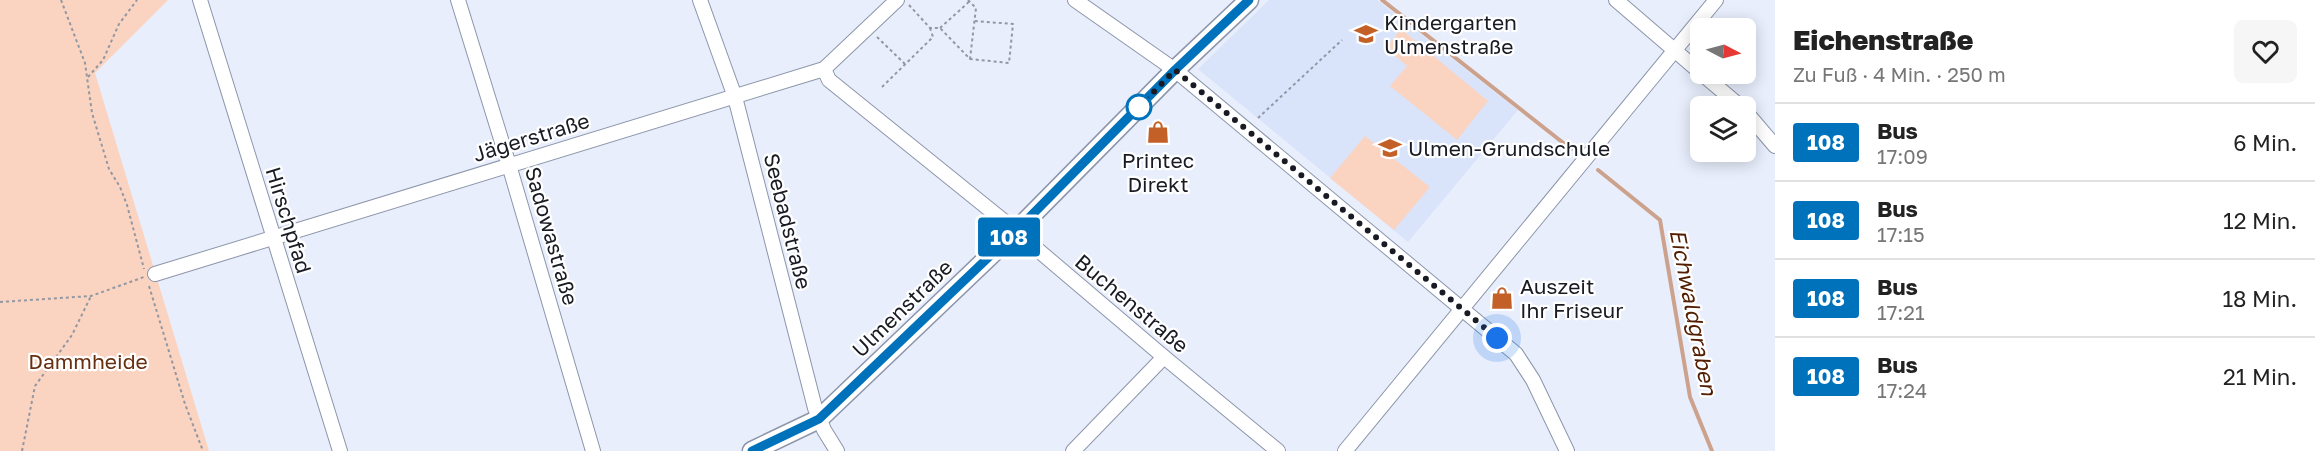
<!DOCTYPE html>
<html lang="de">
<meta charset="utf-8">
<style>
body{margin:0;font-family:"Golos Text",sans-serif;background:#f6f6f6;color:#222;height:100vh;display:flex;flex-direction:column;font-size:22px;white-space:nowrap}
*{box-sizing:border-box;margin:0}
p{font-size:20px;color:#767676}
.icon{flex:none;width:33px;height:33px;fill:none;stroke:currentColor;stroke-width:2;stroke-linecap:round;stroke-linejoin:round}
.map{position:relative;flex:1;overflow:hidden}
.panel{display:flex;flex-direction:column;background:#fff;width:540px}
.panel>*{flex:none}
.badge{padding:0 12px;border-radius:4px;font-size:21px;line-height:39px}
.needle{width:39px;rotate:96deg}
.controls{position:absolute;left:1690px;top:18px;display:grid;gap:12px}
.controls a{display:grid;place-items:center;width:66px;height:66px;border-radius:9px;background:#fff;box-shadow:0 3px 15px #0003;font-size:30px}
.you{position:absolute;width:30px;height:30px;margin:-15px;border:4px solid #fff;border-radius:50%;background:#1a73e8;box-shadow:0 0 0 9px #1a73e833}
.map>.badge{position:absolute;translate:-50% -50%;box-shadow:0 0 0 3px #fff}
.round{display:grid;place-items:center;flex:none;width:63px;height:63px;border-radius:9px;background:#f6f6f6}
.summary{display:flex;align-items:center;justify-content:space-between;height:102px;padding:0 18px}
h1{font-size:28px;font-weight:800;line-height:45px}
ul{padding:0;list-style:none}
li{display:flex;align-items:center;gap:18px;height:78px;padding:0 18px;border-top:2px solid #e0e0e0}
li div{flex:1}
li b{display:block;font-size:22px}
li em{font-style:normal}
li .badge{min-width:66px;font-weight:700;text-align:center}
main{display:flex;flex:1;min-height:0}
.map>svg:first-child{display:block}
.built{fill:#d9e4fb}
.green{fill:#fbd4c1}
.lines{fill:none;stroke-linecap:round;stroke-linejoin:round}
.stream{stroke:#cda28d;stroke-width:4}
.minor-casing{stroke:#8c95aa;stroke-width:16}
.tertiary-casing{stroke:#8c95aa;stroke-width:21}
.path{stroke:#9297a2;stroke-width:2;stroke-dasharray:3 3;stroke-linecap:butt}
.minor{stroke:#fff;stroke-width:14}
.tertiary{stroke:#fff;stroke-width:18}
.line-casing{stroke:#fff;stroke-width:14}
.line{stroke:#0072bc;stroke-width:9}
.walk{stroke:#181b23;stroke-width:6;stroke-dasharray:0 10.8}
.stop-dot{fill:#fff;stroke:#0072bc;stroke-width:3}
.labels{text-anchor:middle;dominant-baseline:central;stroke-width:4.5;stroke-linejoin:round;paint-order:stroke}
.poi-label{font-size:21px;fill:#181b23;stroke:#fff;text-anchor:start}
.street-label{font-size:21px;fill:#181b23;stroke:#fff}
.park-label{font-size:21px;fill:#662f10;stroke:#fff}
.water-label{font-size:22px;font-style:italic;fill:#521d00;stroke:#fff}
</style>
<main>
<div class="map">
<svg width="1775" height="451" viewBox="0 0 1775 451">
<rect width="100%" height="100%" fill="#e8eefc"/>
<path class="built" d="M1269,0h108l141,110 -110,132 -210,-173z"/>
<g class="green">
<path d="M0,0h168l-73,73 114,378h-209z"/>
<path d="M1401,29l87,72 -31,39 -67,-54 17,-20 -21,-18z"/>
<path d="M1365,136l65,51 -36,43 -64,-52z"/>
</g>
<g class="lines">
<g class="stream">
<path d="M1382,0l189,149"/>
<path d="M1598,170l62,50 30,177 22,54"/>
</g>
<g class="minor-casing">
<g id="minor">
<path d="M200,0l140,451"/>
<path d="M458,0l51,165 84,286"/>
<path d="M700,0l35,97 80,311 9,22 13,21"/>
<path d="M1075,0l100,70 341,284 17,26 34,71"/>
<path d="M1616,0l85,73"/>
<path d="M824,69l5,11 176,142 159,135 114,94"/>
<path d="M1702,74l38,32"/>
<path d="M1746,112l29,34"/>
<path d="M155,274l669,-205 73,-69"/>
<path d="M1073,451l91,-94"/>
<path d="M1345,451l371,-451"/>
</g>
</g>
<g class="tertiary-casing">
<path id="tertiary" d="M752,451l67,-32 197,-188 159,-161 74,-70"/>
</g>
<g class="path">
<path d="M61,0l24,63 7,50 17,56 11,18 7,18 17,64"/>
<path d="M968,0l8,8 -6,51"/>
<path d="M909,5l21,23h10l30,31 39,4 4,-39 -38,-3"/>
<path d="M940,28l31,-28"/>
<path d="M877,37l28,27"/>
<path d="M88,77l15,-17 16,-36 18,-24"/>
<path d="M882,87l51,-50 -3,-9"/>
<path d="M1258,118l84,-78"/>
<path d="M149,286l36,118 18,47"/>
<path d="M0,302l91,-6 53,-19"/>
<path d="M22,451l13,-65 37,-51 19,-39"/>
</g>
<use href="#minor" class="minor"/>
<use href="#tertiary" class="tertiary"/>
</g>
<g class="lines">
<g class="line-casing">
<path id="line" d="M752,451l67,-32 197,-188 159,-161 74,-70"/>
</g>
<use href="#line" class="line"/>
<path class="walk" d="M1139,107l36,-37 322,268"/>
</g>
<defs>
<g id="school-bare" transform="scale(1.8)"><path d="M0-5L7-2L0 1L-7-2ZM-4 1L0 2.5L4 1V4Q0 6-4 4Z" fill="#c36028" stroke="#fff" stroke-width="2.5" paint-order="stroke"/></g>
<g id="shop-bare" transform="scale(1.8)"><path d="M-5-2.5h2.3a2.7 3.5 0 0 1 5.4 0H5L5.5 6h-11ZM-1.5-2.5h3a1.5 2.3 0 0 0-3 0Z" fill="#c36028" stroke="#fff" stroke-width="2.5" paint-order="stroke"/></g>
</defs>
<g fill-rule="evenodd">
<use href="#school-bare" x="1366" y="34"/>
<use href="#shop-bare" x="1158" y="132"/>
<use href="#school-bare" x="1390" y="148"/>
<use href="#shop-bare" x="1502" y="298"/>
</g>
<circle class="stop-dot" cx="1139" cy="107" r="12"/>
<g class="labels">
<g class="poi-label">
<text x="1384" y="22">Kindergarten<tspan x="1384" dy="24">Ulmenstraße</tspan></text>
<text x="1408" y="148">Ulmen-Grundschule</text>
<text x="1158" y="160" text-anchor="middle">Printec<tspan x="1158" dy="24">Direkt</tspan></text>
<text x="1520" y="286">Auszeit<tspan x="1520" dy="24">Ihr Friseur</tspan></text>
</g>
<g class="street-label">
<text transform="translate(531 137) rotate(-17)">Jägerstraße</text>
<text transform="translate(289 220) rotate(73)">Hirschpfad</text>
<text transform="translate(788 221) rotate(76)">Seebadstraße</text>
<text transform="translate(552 236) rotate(74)">Sadowastraße</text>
<text transform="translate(1132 303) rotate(40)">Buchenstraße</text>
<text transform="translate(902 308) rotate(-44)">Ulmenstraße</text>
</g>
<g class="park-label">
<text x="88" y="361">Dammheide</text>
</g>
<g class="water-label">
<text transform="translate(1694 312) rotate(79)">Eichwaldgraben</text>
</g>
</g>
</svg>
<div class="controls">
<a><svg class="needle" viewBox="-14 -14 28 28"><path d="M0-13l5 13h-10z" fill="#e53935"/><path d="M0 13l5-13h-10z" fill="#767676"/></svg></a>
<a><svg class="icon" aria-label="layers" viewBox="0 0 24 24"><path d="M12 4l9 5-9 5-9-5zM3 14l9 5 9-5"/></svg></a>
</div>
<div class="you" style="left:1497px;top:338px"></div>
<b class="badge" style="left:1009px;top:237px;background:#0072bc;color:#fff">108</b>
</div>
<section class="panel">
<div class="summary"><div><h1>Eichenstraße</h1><p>Zu Fuß · 4 Min. · 250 m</p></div><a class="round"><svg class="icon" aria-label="heart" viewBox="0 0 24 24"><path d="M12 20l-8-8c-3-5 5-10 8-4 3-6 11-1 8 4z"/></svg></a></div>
<ul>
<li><span class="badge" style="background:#0072bc;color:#fff">108</span><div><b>Bus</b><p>17:09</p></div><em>6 Min.</em></li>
<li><span class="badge" style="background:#0072bc;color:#fff">108</span><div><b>Bus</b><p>17:15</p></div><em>12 Min.</em></li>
<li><span class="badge" style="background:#0072bc;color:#fff">108</span><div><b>Bus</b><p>17:21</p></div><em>18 Min.</em></li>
<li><span class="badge" style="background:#0072bc;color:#fff">108</span><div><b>Bus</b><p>17:24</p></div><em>21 Min.</em></li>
</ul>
</section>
</main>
